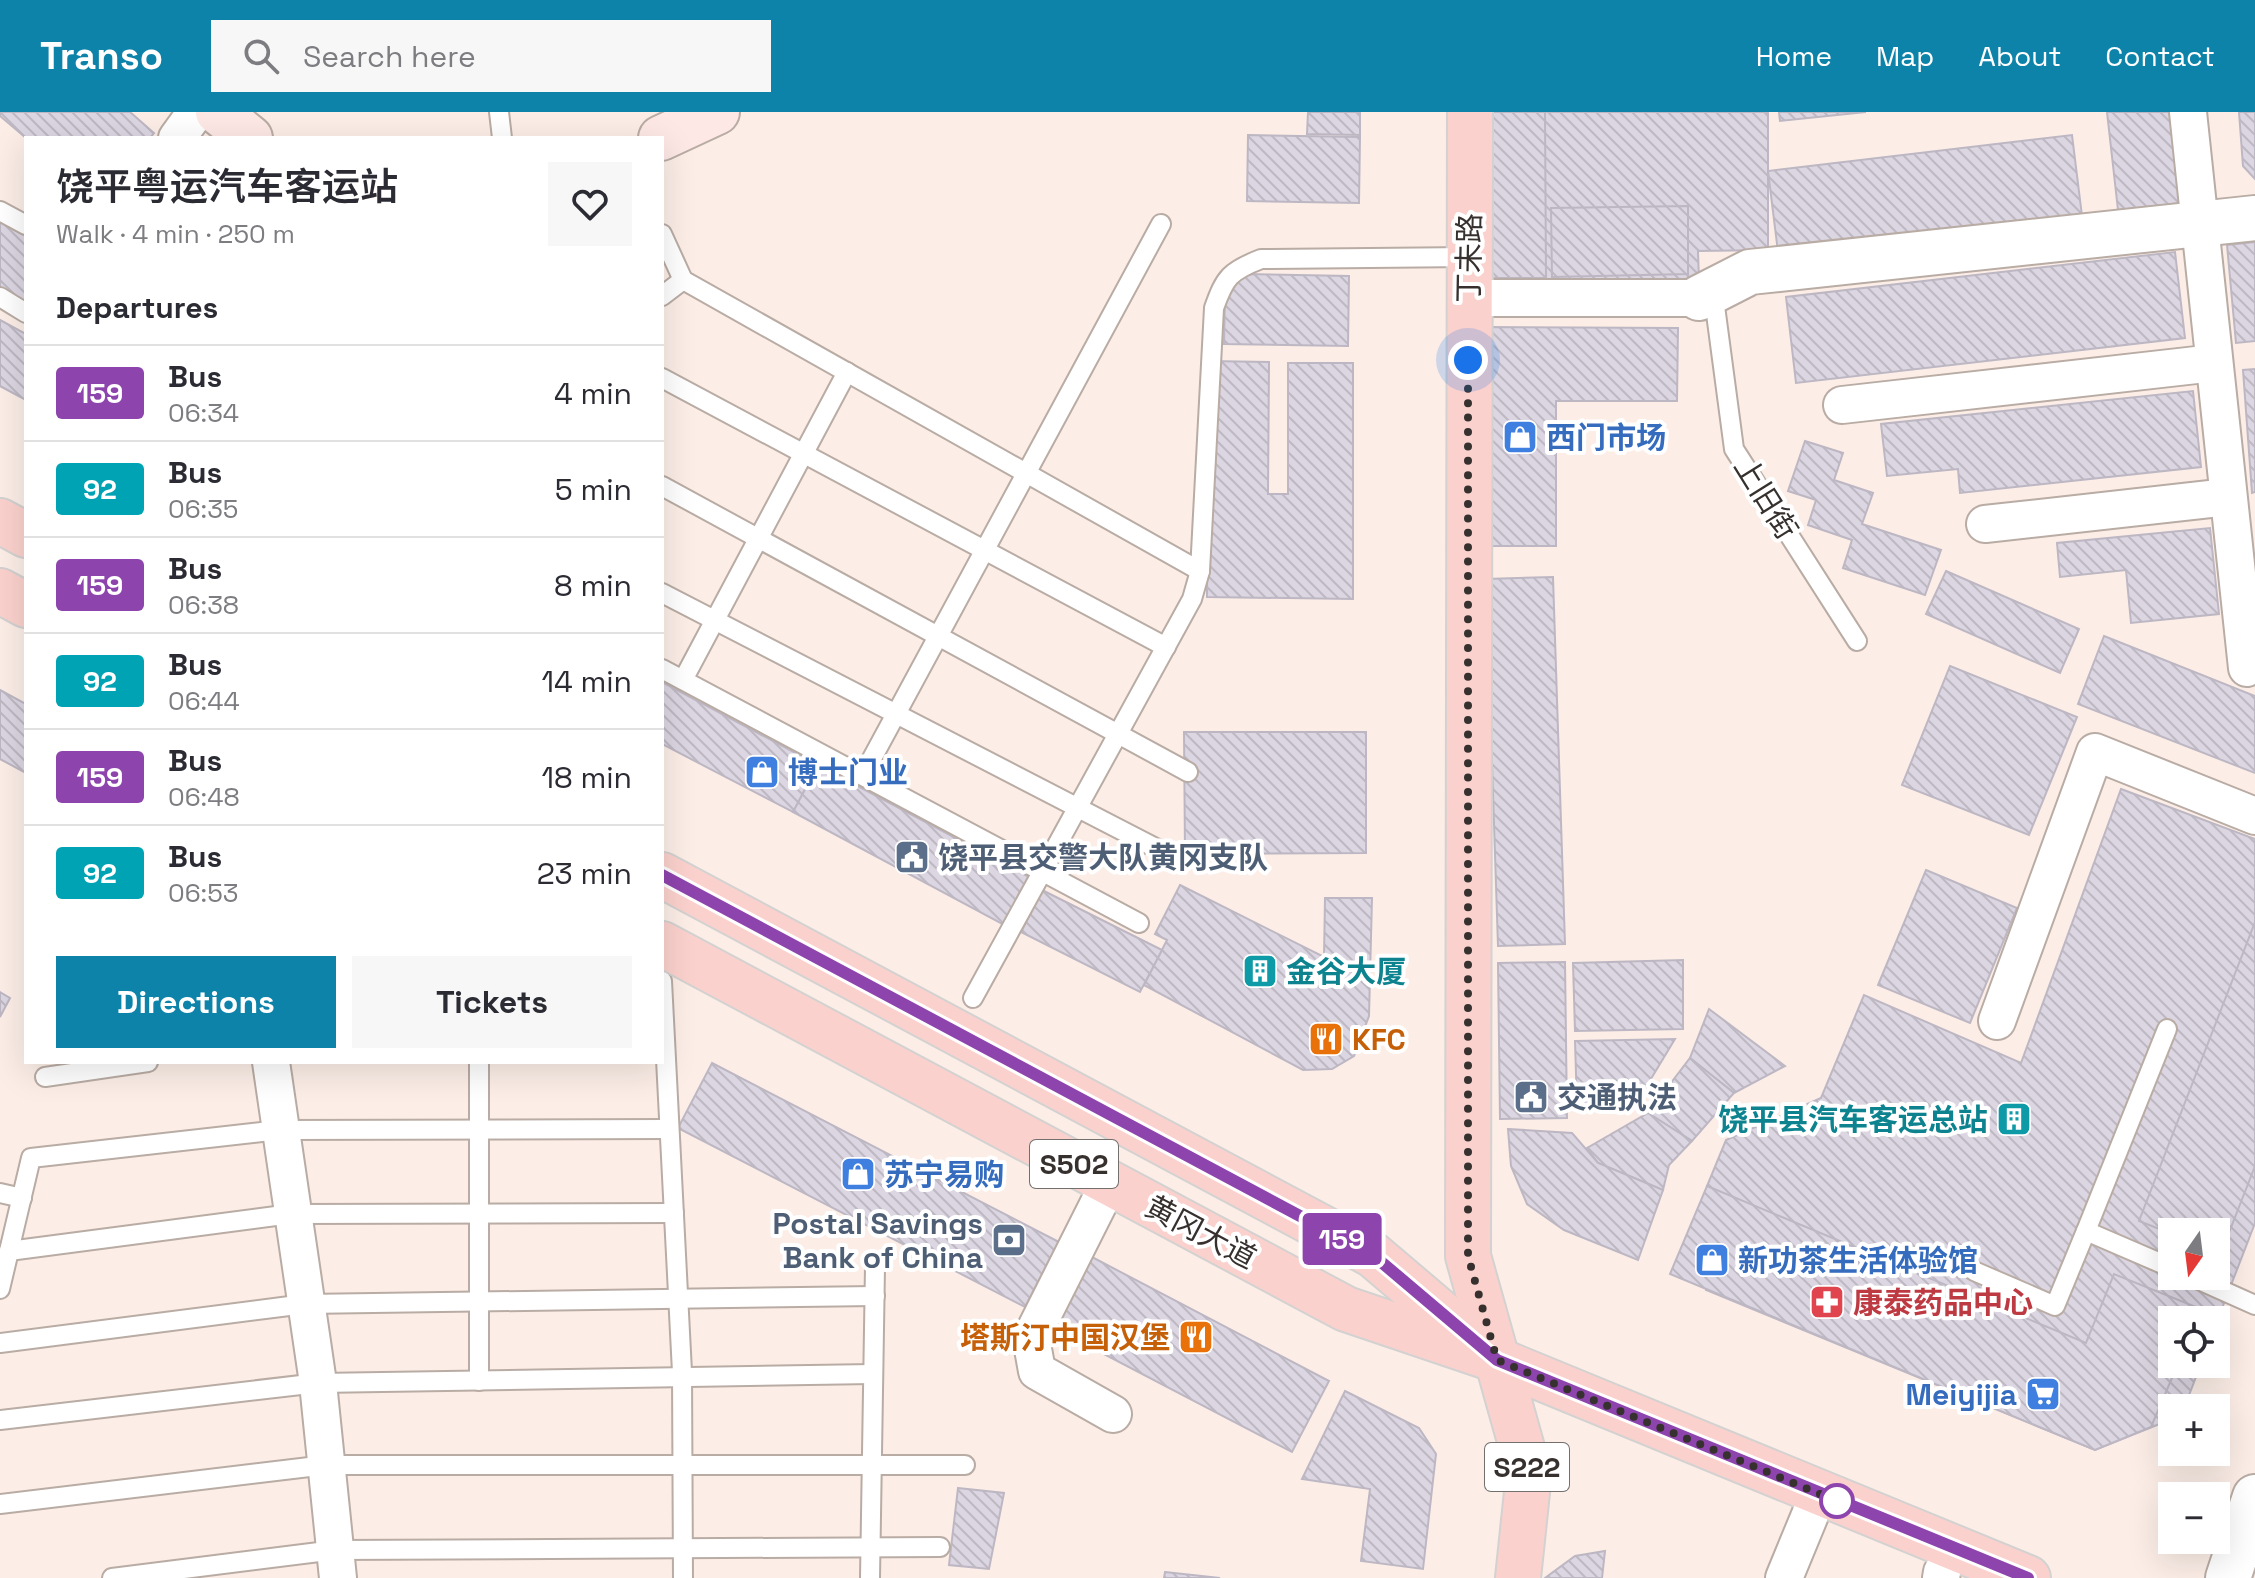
<!DOCTYPE html>
<meta charset="utf-8">
<style>
body{margin:0;font-family:"Space Grotesk","Noto Sans SC",sans-serif;background:#f7f7f7;color:#2b2b33;height:100vh;display:flex;flex-direction:column;font-size:30px;white-space:nowrap}
*{box-sizing:border-box;margin:0}
p{font-size:26px;color:#7c7c81}
.icon{flex:none;width:44px;height:44px;fill:none;stroke:currentColor;stroke-width:2;stroke-linecap:round;stroke-linejoin:round}
.map{position:relative;flex:1;overflow:hidden}
.details{position:absolute;left:24px;top:24px;width:640px;height:928px;display:flex;flex-direction:column;background:#fff;border-radius:0px;box-shadow:0 8px 32px #0002}
.details>*{flex:none}
.badge{padding:0 16px;border-radius:6px;font-size:28px;line-height:52px}
.needle{width:52px;rotate:194deg}
.buttons{position:absolute;left:2158px;top:1106px;display:grid;gap:16px}
.buttons a{display:grid;place-items:center;width:72px;height:72px;border-radius:0px;background:#fff;box-shadow:0 8px 32px #0002;font-size:40px}
.you{position:absolute;width:40px;height:40px;margin:-20px;border:6px solid #fff;border-radius:50%;background:#1a73e8;box-shadow:0 0 0 12px #1a73e833}
.map>.badge{position:absolute;translate:-50% -50%;box-shadow:0 0 0 4px #fff}
h2{padding:0 32px;font-size:30px;line-height:72px}
.round{display:grid;place-items:center;flex:none;width:84px;height:84px;border-radius:0px;background:#f7f7f7}
.overview{display:flex;align-items:center;justify-content:space-between;height:136px;padding:0 32px}
h1{font-size:38px;font-weight:600;line-height:60px}
.button{display:flex;gap:16px;margin-top:auto;padding:16px 32px}
.button a{flex:1;height:92px;border-radius:0px;background:#0e83a9;color:#fff;font-size:32px;font-weight:600;line-height:92px;text-align:center}
.button a+a{background:#f7f7f7;color:#2b2b33}
ul{padding:0;list-style:none}
li{display:flex;align-items:center;gap:24px;height:96px;padding:0 32px;border-top:2px solid #e1e1e2}
li div{flex:1}
li b{display:block;font-size:30px}
li em{font-style:normal}
li .badge{min-width:88px;font-weight:700;text-align:center}
header{display:flex;align-items:center;gap:48px;box-sizing:border-box;height:112px;padding:0 40px;background:#0e83a9;color:#fff}
header strong{font-size:38px}
nav{display:flex;gap:44px;margin-inline-start:auto;font-size:28px}
.search{width:560px;height:72px;background:#f7f7f7;display:flex;align-items:center;gap:20px;box-sizing:border-box;padding:0 28px;border-radius:0px;color:#7c7c81;font-size:30px}
.map>svg:first-child{display:block}
.building{fill:url(#building-back-hatch);stroke:#bdb7c3;stroke-width:2;fill-rule:evenodd}
.lines{fill:none;stroke-linecap:round;stroke-linejoin:round}
.service-casing{stroke:#b9aca4;stroke-width:22}
.minor-casing{stroke:#b9aca4;stroke-width:40}
.tertiary-casing{stroke:#b9aca4;stroke-width:48}
.secondary-casing{stroke:#b9aca4;stroke-width:48}
.primary-casing{stroke:#d3d2d1;stroke-width:48}
.service{stroke:#fff;stroke-width:18}
.minor{stroke:#fff;stroke-width:36}
.tertiary{stroke:#fff;stroke-width:44}
.secondary{stroke:#fde8e6;stroke-width:44}
.primary{stroke:#fbd1cd;stroke-width:44}
.line-casing{stroke:#fff;stroke-width:18}
.line{stroke:#8e44ad;stroke-width:12}
.walk{stroke:#36312e;stroke-width:8;stroke-dasharray:0 14.4}
.stop-dot{fill:#fff;stroke:#8e44ad;stroke-width:4}
.labels{text-anchor:middle;dominant-baseline:central;stroke-width:8;stroke-linejoin:round;paint-order:stroke}
.shield{fill:#fff;stroke:#726f6d;stroke-width:2}
.shield-label{font-size:28px;font-weight:bold;fill:#36312e}
.street-label{font-size:30px;fill:#36312e;stroke:#fff}
.shop-label{font-size:30px;font-weight:bold;fill:#366cbe;stroke:#fff;text-anchor:start}
.service-label{font-size:30px;font-weight:bold;fill:#4e5e75;stroke:#fff;text-anchor:start}
.culture-label{font-size:30px;font-weight:bold;fill:#0d838f;stroke:#fff;text-anchor:start}
.food-label{font-size:30px;font-weight:bold;fill:#c56008;stroke:#fff;text-anchor:start}
.health-label{font-size:30px;font-weight:bold;fill:#be3a42;stroke:#fff;text-anchor:start}
</style>
<header>
<strong>Transo</strong>
<div class="search"><svg class="icon" aria-label="search" viewBox="0 0 24 24"><circle cx="10" cy="10" r="6"/><path d="M15 15l6 6"/></svg>Search here</div>
<nav><a>Home</a><a>Map</a><a>About</a><a>Contact</a></nav>
</header>
<div class="map">
<svg width="2255" height="1466" viewBox="0 0 2255 1466">
<defs>
<pattern id="building-back-hatch" width="6" height="6" patternUnits="userSpaceOnUse" patternTransform="scale(2)"><rect width="6" height="6" fill="#dcd6e2"/><path d="M-1 5l2 2M0 0l6 6M5-1l2 2" fill="none" stroke="#bdb8c2"/></pattern>
</defs>
<rect width="100%" height="100%" fill="#fceee7"/>
<g class="building">
<path d="M0,0h130l24,21 -4,5h-124l-26,-22z"/>
<path d="M1308,0h52v23l-53,-1z"/>
<path d="M1480,0h288v138l-70,1 1,30 -218,1z"/>
<path d="M1484,0h61l1,166h-62z"/>
<path d="M1779,0h87l-86,9z"/>
<path d="M2107,0h63l10,91 -62,7z"/>
<path d="M2239,0h16v67l-12,-13z"/>
<path d="M1248,23l112,2 -1,66 -112,-2z"/>
<path d="M2072,23l10,81 -304,36 -10,-81z"/>
<path d="M1688,94v68l-136,3 -1,-69z"/>
<path d="M0,110l26,14v66l-26,-14z"/>
<path d="M2255,130v99l-19,2 -9,-98z"/>
<path d="M2175,140l10,86 -389,45 -10,-86z"/>
<path d="M1241,162l108,2 -1,70 -124,-2 1,-50z"/>
<path d="M0,208l26,14v66l-26,-14z"/>
<path d="M1484,215l194,1 -1,73h-121v145h-73z"/>
<path d="M1208,249l61,1 -1,132h20v-131h65v236l-146,-2z"/>
<path d="M2255,257v123l-3,1 -9,-123z"/>
<path d="M2193,279l8,76 -241,26 -2,-24 -71,7 -6,-52z"/>
<path d="M1805,329l38,12 -9,27 39,13 -11,31 79,26 -16,45 -82,-27 9,-28 -44,-15 8,-25 -28,-9z"/>
<path d="M2210,416l9,86 -88,9 -5,-53 -66,7 -3,-34z"/>
<path d="M1946,459l133,58 -19,44 -134,-59z"/>
<path d="M1553,465l12,367 -67,2 -12,-367z"/>
<path d="M2104,524l151,60v77l-177,-69z"/>
<path d="M1950,554l127,51 -48,118 -127,-50z"/>
<path d="M662,570l156,83 -25,47 -131,-68z"/>
<path d="M0,578l26,14v69l-26,-14z"/>
<path d="M1184,620h182v121l-181,1z"/>
<path d="M818,653l213,113 -25,48 -213,-114z"/>
<path d="M2121,677l134,50v384l-39,101v-4h-44v44h29l-17,44h-12v11l-77,31 -389,-160 29,-91 -28,-13 19,-46 95,-42 43,-103 157,68zM2172,1120h44v44h-44z"/>
<path d="M1926,758l91,38 -47,115 -92,-38z"/>
<path d="M1180,773l144,72 1,-59h47l-3,118 -15,40 -22,13 -29,1 -159,-85 23,-45 -12,-6z"/>
<path d="M1042,778l120,60 -22,42 -119,-60z"/>
<path d="M2255,810v244l-34,87 -5,-2v-19h-44v2l-33,-13z"/>
<path d="M1683,848v69l-108,2 -2,-68z"/>
<path d="M1565,850l2,156 -67,1 -2,-156z"/>
<path d="M0,880l10,6 -10,19z"/>
<path d="M1709,897l76,57 -51,27 -44,-35z"/>
<path d="M1675,927l-38,63 -60,5 -2,-66z"/>
<path d="M1690,946l44,35 -42,48 -44,-28z"/>
<path d="M712,951l347,179 -34,65 -347,-179z"/>
<path d="M1648,1001l44,28 -23,24 -6,25 -65,-27 -11,-15z"/>
<path d="M1508,1017l64,4 26,30 65,27 -25,70 -74,-30 -37,-26 -16,-38z"/>
<path d="M1707,1074l379,157 28,-69 87,35 -5,11h-24v44h6l-27,63 -56,23 -425,-176z"/>
<path d="M1090,1144l239,125 -37,71 -240,-125z"/>
<path d="M1345,1279l74,37 17,26 -13,115 -62,-8 9,-72 -68,-10z"/>
<path d="M958,1376l46,5 -15,76 -40,-4z"/>
<path d="M1605,1439l-3,27h-57l30,-22z"/>
<path d="M1165,1460l55,6h-56z"/>
</g>
<g class="lines">
<g class="service-casing">
<g id="service">
<path d="M499,0l3,26"/>
<path d="M0,99l26,14"/>
<path d="M662,122l21,46 517,291"/>
<path d="M1713,179l21,158 123,192"/>
<path d="M662,184l21,-16"/>
<path d="M0,185l26,16"/>
<path d="M662,266l504,269"/>
<path d="M662,374l526,286"/>
<path d="M662,481l517,267"/>
<path d="M662,557l477,254"/>
<path d="M683,568l164,-308"/>
<path d="M863,663l298,-551"/>
<path d="M662,869l20,391 1,206"/>
<path d="M973,886l219,-399 8,-28 14,-263c11,-31 16,-37 47,-49l208,-2"/>
<path d="M479,950v319"/>
<path d="M45,965l103,-15"/>
<path d="M0,1081l22,5"/>
<path d="M2086,1119l81,-202"/>
<path d="M9,1139l282,-37 383,-1"/>
<path d="M1974,1159l81,35 31,-75 86,37"/>
<path d="M2190,1164l65,29"/>
<path d="M0,1177l31,-131 248,-28 390,-1"/>
<path d="M0,1231l305,-39 570,-8"/>
<path d="M0,1308l318,-37 555,-9"/>
<path d="M0,1392l326,-39h639"/>
<path d="M112,1466l223,-28 605,-3"/>
<path d="M870,1466l5,-311"/>
</g>
</g>
<g class="minor-casing">
<g id="minor">
<path d="M2188,0l59,556"/>
<path d="M177,26l19,-26"/>
<path d="M1468,186h231"/>
<path d="M1842,293l372,-42"/>
<path d="M1985,412l243,-27"/>
<path d="M1997,909l98,-269 160,64"/>
<path d="M271,950l47,321 20,195"/>
<path d="M1109,1071l-78,155 6,33 76,43"/>
<path d="M1784,1466l26,-63"/>
<path d="M1941,1466l1,-6"/>
</g>
</g>
<g class="tertiary-casing">
<g id="tertiary">
<path d="M1699,186l51,-26 505,-54"/>
<path d="M2228,1466l27,-81"/>
</g>
</g>
<g class="secondary-casing">
<g id="secondary">
<path d="M218,0l32,26"/>
<path d="M661,26l56,-26"/>
</g>
</g>
<g class="primary-casing">
<g id="primary">
<path d="M1470,0l-2,1144 61,217 -11,105"/>
<path d="M0,409l26,14"/>
<path d="M0,479l26,14"/>
<path d="M662,763l711,380 107,91"/>
<path d="M662,832l684,365 151,51 531,218"/>
</g>
</g>
<use href="#service" class="service"/>
<use href="#minor" class="minor"/>
<use href="#tertiary" class="tertiary"/>
<use href="#secondary" class="secondary"/>
<use href="#primary" class="primary"/>
</g>
<g class="lines">
<g class="line-casing">
<path id="line" d="M662,763l711,380 124,105 531,218"/>
</g>
<use href="#line" class="line"/>
<path class="walk" d="M1468,248v896l29,104 340,141"/>
</g>
<defs>
<g id="shop-square" transform="scale(1.8)"><rect x="-9" y="-9" width="18" height="18" rx="4" fill="#3f7fe0" stroke="#fff"/><path d="M-5-2.5h2.3a2.7 3.5 0 0 1 5.4 0H5L5.5 6h-11ZM-1.5-2.5h3a1.5 2.3 0 0 0-3 0Z" fill="#fff"/></g>
<g id="civic-square" transform="scale(1.8)"><rect x="-9" y="-9" width="18" height="18" rx="4" fill="#5c6f8a" stroke="#fff"/><path d="M-.6-6.5H3V-4.5H.6V-3L4-1V1h2V6H-6V1h2V-1L-.6-3ZM-1.2 2.5V6h2.4V2.5Z" fill="#fff"/></g>
<g id="building-square" transform="scale(1.8)"><rect x="-9" y="-9" width="18" height="18" rx="4" fill="#0f9aa8" stroke="#fff"/><path d="M-4-6H4V6H1V3H-1V6H-4ZM-2.5-4.3h1.7v1.8h-1.7ZM.8-4.3h1.7v1.8H.8ZM-2.5-1h1.7V.8h-1.7ZM.8-1h1.7V.8H.8Z" fill="#fff"/></g>
<g id="restaurant-square" transform="scale(1.8)"><rect x="-9" y="-9" width="18" height="18" rx="4" fill="#e8710a" stroke="#fff"/><path d="M-5-6h1v4h1v-4h1v4h1v-4h1v5L-1.5 .5V6h-2V.5L-5-1ZM5-6V6H3V1.5H1.5Q1.5-4 5-6Z" fill="#fff"/></g>
<g id="bank-square" transform="scale(1.8)"><rect x="-9" y="-9" width="18" height="18" rx="4" fill="#5c6f8a" stroke="#fff"/><path d="M-6-4H6V4H-6ZM0-2.3a2.3 2.3 0 1 0 0 4.6a2.3 2.3 0 1 0 0-4.6Z" fill="#fff"/></g>
<g id="pharmacy-square" transform="scale(1.8)"><rect x="-9" y="-9" width="18" height="18" rx="4" fill="#e0444e" stroke="#fff"/><path d="M-2-6h4v4h4v4h-4v4h-4v-4h-4v-4h4Z" fill="#fff"/></g>
<g id="supermarket-square" transform="scale(1.8)"><rect x="-9" y="-9" width="18" height="18" rx="4" fill="#3f7fe0" stroke="#fff"/><path d="M-6-5.5h2.5l.6 2H6L4.5 2H-2.5L-4.4-4H-6ZM-1.5 3.2a1.3 1.3 0 1 0 .1 0ZM3 3.2a1.3 1.3 0 1 0 .1 0Z" fill="#fff"/></g>
</defs>
<g fill-rule="evenodd">
<use href="#shop-square" x="1520" y="325"/>
<use href="#shop-square" x="762" y="660"/>
<use href="#civic-square" x="912" y="745"/>
<use href="#building-square" x="1260" y="859"/>
<use href="#restaurant-square" x="1326" y="927"/>
<use href="#civic-square" x="1531" y="985"/>
<use href="#building-square" x="2014" y="1007"/>
<use href="#shop-square" x="858" y="1062"/>
<use href="#bank-square" x="1009" y="1128"/>
<use href="#shop-square" x="1712" y="1148"/>
<use href="#pharmacy-square" x="1827" y="1190"/>
<use href="#restaurant-square" x="1196" y="1225"/>
<use href="#supermarket-square" x="2043" y="1282"/>
</g>
<circle class="stop-dot" cx="1837" cy="1389" r="16"/>
<g class="labels">
<g class="shield">
<rect x="1030" y="1028" width="88" height="48" rx="6"/>
<rect x="1485" y="1331" width="84" height="48" rx="6"/>
</g>
<g class="shield-label">
<text x="1074" y="1052">S502</text>
<text x="1527" y="1355">S222</text>
</g>
<g class="street-label">
<text transform="translate(1469 146) rotate(-89)">丁未路</text>
<text transform="translate(1766 386) rotate(58)">上旧街</text>
<text transform="translate(1201 1120) rotate(28)">黄冈大道</text>
</g>
<g class="shop-label">
<text x="1546" y="325">西门市场</text>
<text x="788" y="660">博士门业</text>
<text x="884" y="1062">苏宁易购</text>
<text x="1738" y="1148">新功茶生活体验馆</text>
<text x="2017" y="1282" text-anchor="end">Meiyijia</text>
</g>
<g class="service-label">
<text x="938" y="745">饶平县交警大队黄冈支队</text>
<text x="1557" y="985">交通执法</text>
<text x="983" y="1111" text-anchor="end">Postal Savings<tspan x="983" dy="34">Bank of China</tspan></text>
</g>
<g class="culture-label">
<text x="1286" y="859">金谷大厦</text>
<text x="1988" y="1007" text-anchor="end">饶平县汽车客运总站</text>
</g>
<g class="food-label">
<text x="1352" y="927">KFC</text>
<text x="1170" y="1225" text-anchor="end">塔斯汀中国汉堡</text>
</g>
<g class="health-label">
<text x="1853" y="1190">康泰药品中心</text>
</g>
</g>
</svg>
<div class="buttons">
<a><svg class="needle" viewBox="-14 -14 28 28"><path d="M0-13l5 13h-10z" fill="#e53935"/><path d="M0 13l5-13h-10z" fill="#7c7c81"/></svg></a>
<a><svg class="icon" aria-label="locate" viewBox="0 0 24 24"><circle cx="12" cy="12" r="6"/><path d="M12 2v4M12 18v4M2 12h4M18 12h4"/></svg></a>
<a>+</a>
<a>−</a>
</div>
<div class="you" style="left:1468px;top:248px"></div>
<b class="badge" style="left:1342px;top:1127px;background:#8e44ad;color:#fff">159</b>
<section class="details">
<div class="overview"><div><h1>饶平粤运汽车客运站</h1><p>Walk · 4 min · 250 m</p></div><a class="round"><svg class="icon" aria-label="heart" viewBox="0 0 24 24"><path d="M12 20l-8-8c-3-5 5-10 8-4 3-6 11-1 8 4z"/></svg></a></div>
<h2>Departures</h2>
<ul>
<li><span class="badge" style="background:#8e44ad;color:#fff">159</span><div><b>Bus</b><p>06:34</p></div><em>4 min</em></li>
<li><span class="badge" style="background:#00a3b4;color:#fff">92</span><div><b>Bus</b><p>06:35</p></div><em>5 min</em></li>
<li><span class="badge" style="background:#8e44ad;color:#fff">159</span><div><b>Bus</b><p>06:38</p></div><em>8 min</em></li>
<li><span class="badge" style="background:#00a3b4;color:#fff">92</span><div><b>Bus</b><p>06:44</p></div><em>14 min</em></li>
<li><span class="badge" style="background:#8e44ad;color:#fff">159</span><div><b>Bus</b><p>06:48</p></div><em>18 min</em></li>
<li><span class="badge" style="background:#00a3b4;color:#fff">92</span><div><b>Bus</b><p>06:53</p></div><em>23 min</em></li>
</ul>
<div class="button"><a>Directions</a><a>Tickets</a></div>
</section>
</div>
